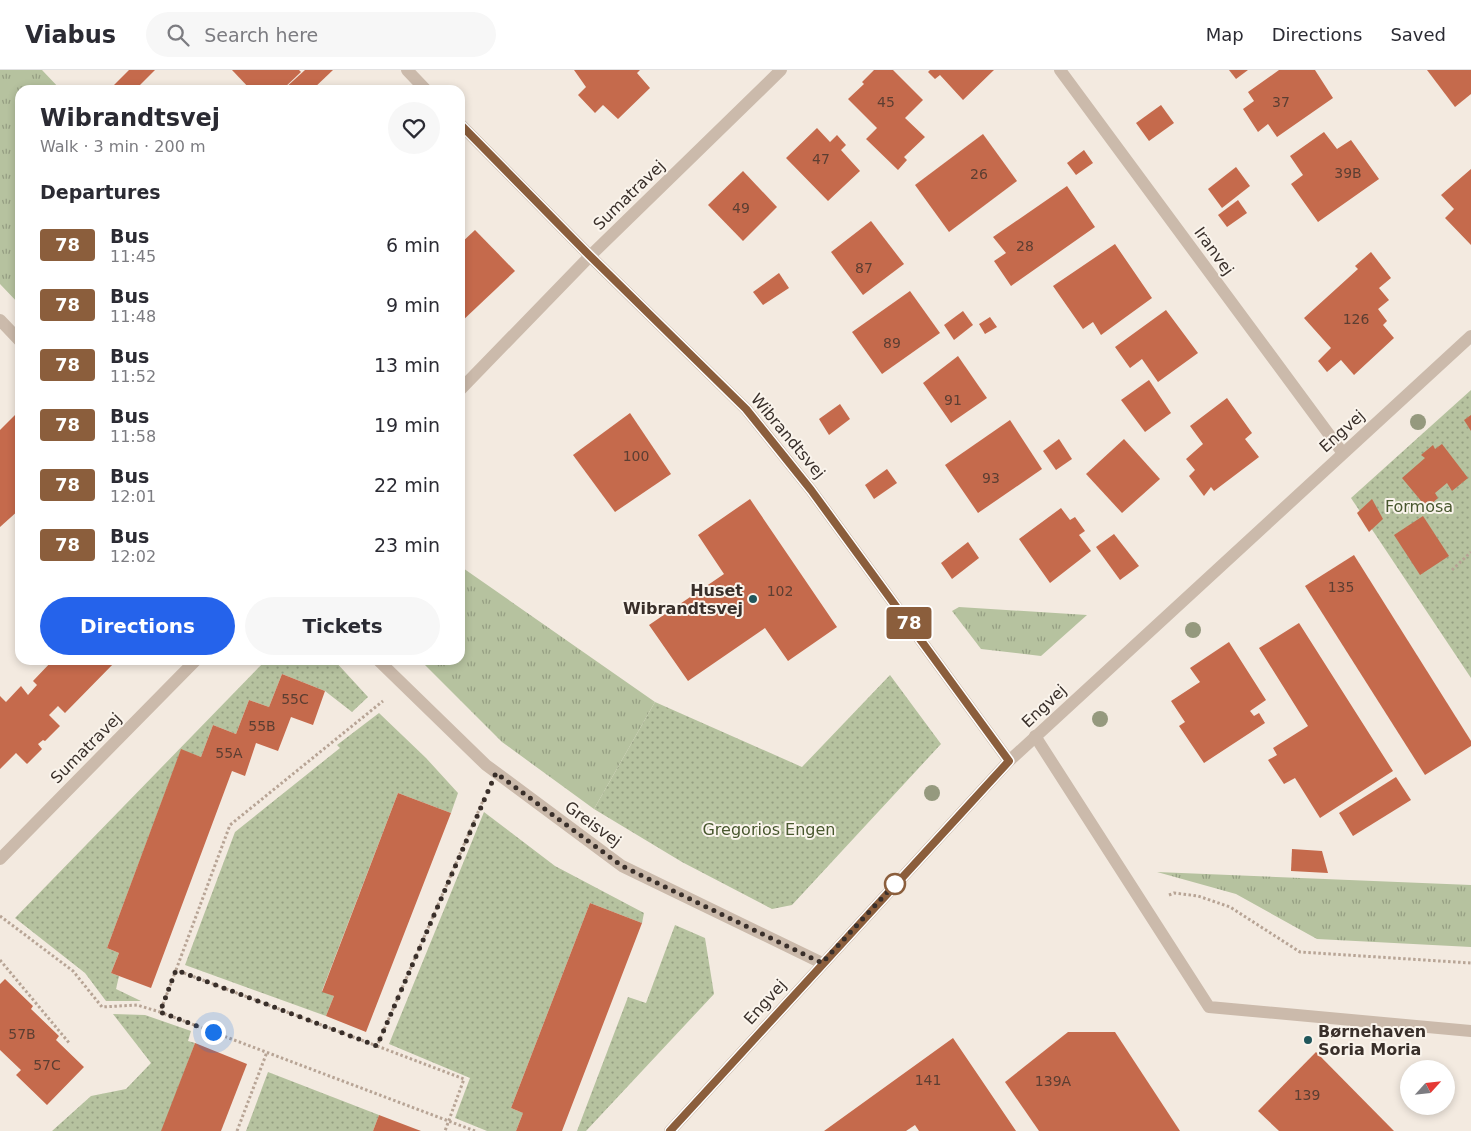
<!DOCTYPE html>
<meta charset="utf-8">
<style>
body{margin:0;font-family:"DejaVu Sans",sans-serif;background:#f7f7f7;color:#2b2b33;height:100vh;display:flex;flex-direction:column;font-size:19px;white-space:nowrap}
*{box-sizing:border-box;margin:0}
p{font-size:16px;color:#7c7c81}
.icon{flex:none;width:28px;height:28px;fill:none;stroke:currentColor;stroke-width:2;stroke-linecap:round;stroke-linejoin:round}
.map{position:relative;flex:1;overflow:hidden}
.panel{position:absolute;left:15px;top:15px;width:450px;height:580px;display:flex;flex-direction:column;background:#fff;border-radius:15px;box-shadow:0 2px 8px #0003}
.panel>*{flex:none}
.badge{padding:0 10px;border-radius:4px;font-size:18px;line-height:32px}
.needle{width:32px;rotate:63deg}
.buttons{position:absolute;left:1400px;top:990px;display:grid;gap:10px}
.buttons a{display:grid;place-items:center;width:55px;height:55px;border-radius:50%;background:#fff;box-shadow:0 2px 8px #0003;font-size:25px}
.you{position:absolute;width:25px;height:25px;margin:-12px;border:4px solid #fff;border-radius:50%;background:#1a73e8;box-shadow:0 0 0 8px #1a73e833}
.map>.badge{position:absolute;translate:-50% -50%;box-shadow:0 0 0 2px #fff}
h2{padding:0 25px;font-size:19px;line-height:45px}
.round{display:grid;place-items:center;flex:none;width:52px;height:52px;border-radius:26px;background:#f7f7f7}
.summary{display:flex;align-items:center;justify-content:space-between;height:85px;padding:0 25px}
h1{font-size:24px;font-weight:700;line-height:38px}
.action{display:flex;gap:10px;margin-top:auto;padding:10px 25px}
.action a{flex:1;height:58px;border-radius:30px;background:#2563eb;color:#fff;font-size:20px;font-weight:700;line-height:58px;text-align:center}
.action a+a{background:#f7f7f7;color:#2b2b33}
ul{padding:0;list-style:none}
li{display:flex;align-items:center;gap:15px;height:60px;padding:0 25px}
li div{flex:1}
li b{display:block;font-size:19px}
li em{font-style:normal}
li .badge{min-width:55px;font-weight:700;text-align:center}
header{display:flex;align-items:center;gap:30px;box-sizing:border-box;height:70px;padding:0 25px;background:#fff;border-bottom:1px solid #e1e1e2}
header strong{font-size:24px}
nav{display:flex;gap:28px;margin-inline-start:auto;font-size:18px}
.search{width:350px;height:45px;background:#f7f7f7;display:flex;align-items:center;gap:12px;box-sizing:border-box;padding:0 18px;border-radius:28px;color:#7c7c81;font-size:19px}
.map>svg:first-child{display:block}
.grass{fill:url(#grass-tufts)}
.garden{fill:url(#garden-dots)}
.building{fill:#c56a4c}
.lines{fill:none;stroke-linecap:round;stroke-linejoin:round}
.path{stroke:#b7a495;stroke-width:3;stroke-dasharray:2.5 2.5;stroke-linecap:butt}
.minor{stroke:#cbbaab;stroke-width:12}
.tree{fill:#95997e}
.line-casing{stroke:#fff;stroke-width:11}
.line{stroke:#8b5e3c;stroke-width:8}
.walk{stroke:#392f2a;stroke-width:5;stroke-dasharray:0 9}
.poi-dot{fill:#20565b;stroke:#faf4ec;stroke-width:2}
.stop-dot{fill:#fff;stroke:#8b5e3c;stroke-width:2.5}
.labels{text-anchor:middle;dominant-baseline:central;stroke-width:4;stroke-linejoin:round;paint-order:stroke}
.number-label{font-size:14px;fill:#5c3e32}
.street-label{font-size:16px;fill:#392f2a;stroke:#faf4ec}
.park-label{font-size:16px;fill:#48572e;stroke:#faf4ec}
.poi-label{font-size:16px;font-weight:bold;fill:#392f2a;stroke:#faf4ec;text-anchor:end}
</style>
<header>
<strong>Viabus</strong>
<div class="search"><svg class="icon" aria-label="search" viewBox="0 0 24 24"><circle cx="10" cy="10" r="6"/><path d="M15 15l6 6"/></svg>Search here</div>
<nav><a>Map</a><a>Directions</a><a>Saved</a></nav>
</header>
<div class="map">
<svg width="1471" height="1061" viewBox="0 0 1471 1061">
<defs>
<pattern id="grass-tufts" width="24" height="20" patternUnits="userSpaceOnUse" patternTransform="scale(1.25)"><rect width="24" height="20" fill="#b6c29f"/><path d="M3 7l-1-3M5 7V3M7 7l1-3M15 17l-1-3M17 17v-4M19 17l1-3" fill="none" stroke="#959e82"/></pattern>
<pattern id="garden-dots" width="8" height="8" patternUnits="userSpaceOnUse" patternTransform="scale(1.25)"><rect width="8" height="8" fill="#b6c29f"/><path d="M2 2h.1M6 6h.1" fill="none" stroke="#959e82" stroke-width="1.8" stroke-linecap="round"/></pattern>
</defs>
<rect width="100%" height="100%" fill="#f3eae0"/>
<g class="grass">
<path d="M0,0h42l19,20h-41v215l-20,-21z"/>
<path d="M460,496l195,136 -61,107 -92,-67 -82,-82h40z"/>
<path d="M959,537l128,8 -46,41 -60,-7 -29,-38z"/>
<path d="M1157,802l314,13v62l-154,-8 -81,-45z"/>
</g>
<g class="garden">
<path d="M1471,320v288l-120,-180z"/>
<path d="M266,590h68l34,37 -16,15 -27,-21 -43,-17 -13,33 -20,-7 -13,34 -23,-9 -12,32 -20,-7 -74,198 12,5 -8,20 8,3 -3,13 25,12h-35l-21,-28 -70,-55z"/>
<path d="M890,605l51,69 -149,161 -20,4 -90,-47 -88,-53 61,-107 147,65z"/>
<path d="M379,643l47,45 32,35 -7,20 -53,-20 -76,198 12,5 -8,20 -141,-51 50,-133 105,-84 -3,-3z"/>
<path d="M484,742l71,54 89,47 -2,10 -52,-20 -79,205 12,5 -7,18h-29l-32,-13 15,-40 -81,-34z"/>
<path d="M675,855l30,13 9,56 -128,137h-9l51,-134 18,6z"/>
<path d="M113,944l32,1 46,16 -3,10 7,2 -33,88h-110l39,-35 35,-7 25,-26z"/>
<path d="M268,1002l111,43 -6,16h-127z"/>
</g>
<g class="building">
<path d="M129,0h26l-20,20h-26z"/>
<path d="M232,0h67l2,2 -19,18h-31z"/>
<path d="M305,0h28l-21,20h-29z"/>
<path d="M574,0h66l-3,3 13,15 -32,31 -15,-14 -8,8 -17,-18 8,-8z"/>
<path d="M874,0h19l30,30 -18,18 20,19 -21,20 3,3 -9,10 -32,-31 11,-11 -29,-29 16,-15 -2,-2z"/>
<path d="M930,0h64l-31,30 -23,-25 -5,4 -7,-7z"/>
<path d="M1229,0h19l-12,9z"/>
<path d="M1279,0h36l18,28 -56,39 -9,-13 -10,8 -15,-23 11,-8 -6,-9z"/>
<path d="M1427,0h44v24l-16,13z"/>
<path d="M1161,35l13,18 -25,18 -13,-18z"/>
<path d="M817,58l13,14 7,-7 9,10 -5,5 19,21 -32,30 -42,-43z"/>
<path d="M1324,62l13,17 14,-9 28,39 -61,43 -27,-38 12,-9 -13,-19z"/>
<path d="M983,64l34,47 -68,51 -34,-47z"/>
<path d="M1084,80l9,13 -17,12 -9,-12z"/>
<path d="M1236,97l14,19 -28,22 -14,-19z"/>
<path d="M1471,99v76l-26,-27 9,-9 -13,-14z"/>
<path d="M743,101l34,36 -34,34 -35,-36z"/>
<path d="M1067,116l28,41 -84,59 -17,-25 12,-8 -13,-16z"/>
<path d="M1238,130l9,13 -20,14 -9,-12z"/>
<path d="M871,151l33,43 -41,31 -32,-43z"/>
<path d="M475,160l40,41 -55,52v-79z"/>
<path d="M1115,174l37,54 -51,37 -8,-13 -10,7 -30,-43z"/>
<path d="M1371,182l20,26 -12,10 10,12 -11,9 9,12 -4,4 11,13 -40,37 -13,-15 -14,12 -9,-11 13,-13 -27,-30 54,-49 -3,-3z"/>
<path d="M779,203l10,15 -26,17 -10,-13z"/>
<path d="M910,221l30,42 -58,41 -30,-42z"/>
<path d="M1166,240l32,43 -40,29 -16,-23 -12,9 -15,-21z"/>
<path d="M963,241l10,14 -19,15 -10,-15z"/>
<path d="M990,247l7,10 -12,7 -6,-10z"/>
<path d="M958,286l29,42 -36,25 -28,-40z"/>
<path d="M1149,310l22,33 -26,19 -24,-32z"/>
<path d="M1227,328l25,35 -7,6 14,18 -45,34 -3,-4 -7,9 -15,-20 6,-6 -9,-11 17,-15 -13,-18z"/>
<path d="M840,334l10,15 -21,16 -10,-16z"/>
<path d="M630,343l41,61 -56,38 -42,-57z"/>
<path d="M16,344l4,4v91l-20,18v-97z"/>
<path d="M1471,345v16l-7,-11z"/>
<path d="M1010,350l32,49 -64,44 -33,-48z"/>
<path d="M1059,369l13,20 -16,11 -13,-19z"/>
<path d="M1124,369l36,40 -38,34 -36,-39z"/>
<path d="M1442,374l26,34 -16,13 -5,-8 -12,10 3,5 -11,10 -25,-30 23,-20 -4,-3 12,-10 2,4z"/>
<path d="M887,399l10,14 -23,16 -9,-14z"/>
<path d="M750,429l87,128 -49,34 -23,-33 -77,53 -39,-56 75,-51 -26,-39z"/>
<path d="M1372,429l11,20 -14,13 -12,-19z"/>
<path d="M1061,438l9,12 5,-3 10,14 -6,4 12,16 -41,32 -31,-44z"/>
<path d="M1423,446l26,40 -29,19 -26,-40z"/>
<path d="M1114,464l25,32 -19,14 -24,-33z"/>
<path d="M968,472l11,16 -27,21 -11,-16z"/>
<path d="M1354,485l117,186v5l-46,29 -120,-189z"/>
<path d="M1299,553l94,148 -73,47 -25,-40 -11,6 -16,-24 9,-5 -4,-7 35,-22 -49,-78z"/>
<path d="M1229,572l37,58 -16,11 4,5 5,-3 6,10 -61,40 -25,-37 6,-4 -14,-21 29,-19 -10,-14z"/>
<path d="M53,590h64l-52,53 -7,-7 -9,9 11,11 -15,15 -2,-1 -5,4 4,5 -15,15 -11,-11 -16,16v-73l6,6 15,-16 7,9 9,-10 -4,-4z"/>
<path d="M282,604l43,17 -12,34 -22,-8 -13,34 -22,-8 -11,33 -13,-5 -81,217 -40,-15 8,-20 -12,-5 74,-199 20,8 12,-32 23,9 13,-34 20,7z"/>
<path d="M1396,707l15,23 -58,36 -14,-23z"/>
<path d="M398,723l53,20 -85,219 -40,-16 8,-20 -12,-4z"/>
<path d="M1292,779l30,2 6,22 -37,-2z"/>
<path d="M590,833l52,20 -80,208h-46l7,-18 -12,-5z"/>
<path d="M5,909l28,27 -2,3 28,27 -3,4 28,27 -37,38 -31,-30 5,-5 -21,-20v-66z"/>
<path d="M1068,962h47l65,99h-141l-34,-49z"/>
<path d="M953,968l63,93h-97l-4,-6 -9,6h-82z"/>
<path d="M195,973l52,21 -26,67h-60z"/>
<path d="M1316,982l78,79h-115l-21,-20z"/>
<path d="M379,1045l42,16h-48z"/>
</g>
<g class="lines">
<g class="path">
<path d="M1452,500l19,-18"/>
<path d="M1169,825l5,-2 24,3 32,11 70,45 171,11"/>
<path d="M0,846l73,55 29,36 35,-2 23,7"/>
<path d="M0,890l70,84"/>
<path d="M176,900l54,-145 153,-124"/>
<path d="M377,976l87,33 -19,52"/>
<path d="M237,1061l30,-79"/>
<path d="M475,1061l-315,-119 16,-42 201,76 108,-250"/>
</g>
<g class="minor">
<path d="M407,0l19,20"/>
<path d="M1060,0l282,382"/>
<path d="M460,54l130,132 156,153 65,81 198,271"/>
<path d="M0,250l20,21"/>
<path d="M460,320l130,-134 191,-186"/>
<path d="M378,590l108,105 136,101 200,97"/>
<path d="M1035,666l174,271 262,24"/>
<path d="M0,789l196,-199"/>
<path d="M670,1061l339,-370 462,-425"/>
</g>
</g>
<g class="tree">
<circle cx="1418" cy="352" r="8"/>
<circle cx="1193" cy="560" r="8"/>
<circle cx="1100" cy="649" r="8"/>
<circle cx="932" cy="723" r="8"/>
</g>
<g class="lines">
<g class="line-casing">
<path id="line" d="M460,54l130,132 156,153 65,81 198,271 -339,370"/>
</g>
<use href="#line" class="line"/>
<path class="walk" d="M213,962l-53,-20 16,-42 201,76 119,-273 126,93 200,97 73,-79"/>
</g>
<g class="poi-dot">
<circle cx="753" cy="529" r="5"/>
<circle cx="1308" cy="970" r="5"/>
</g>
<circle class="stop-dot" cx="895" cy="814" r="10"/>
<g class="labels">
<g class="number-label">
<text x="886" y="32">45</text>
<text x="1281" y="32">37</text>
<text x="821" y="89">47</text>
<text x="1348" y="103">39B</text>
<text x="979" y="104">26</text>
<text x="741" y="138">49</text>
<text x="1025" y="176">28</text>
<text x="864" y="198">87</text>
<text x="1356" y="249">126</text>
<text x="892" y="273">89</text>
<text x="953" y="330">91</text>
<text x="636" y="386">100</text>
<text x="991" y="408">93</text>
<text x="1341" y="517">135</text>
<text x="780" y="521">102</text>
<text x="295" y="629">55C</text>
<text x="262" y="656">55B</text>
<text x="229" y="683">55A</text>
<text x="22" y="964">57B</text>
<text x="47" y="995">57C</text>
<text x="928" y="1010">141</text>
<text x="1053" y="1011">139A</text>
<text x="1307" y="1025">139</text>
</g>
<g class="street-label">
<text transform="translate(629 125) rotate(-44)">Sumatravej</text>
<text transform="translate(1214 181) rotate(54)">Iranvej</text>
<text transform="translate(1342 361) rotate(-42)">Engvej</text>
<text transform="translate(788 366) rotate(50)">Wibrandtsvej</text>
<text transform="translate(1044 636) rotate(-43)">Engvej</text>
<text transform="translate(86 678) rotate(-45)">Sumatravej</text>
<text transform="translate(593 754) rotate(36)">Greisvej</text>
<text transform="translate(765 932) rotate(-48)">Engvej</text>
</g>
<g class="park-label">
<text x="1419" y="436">Formosa</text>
<text x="769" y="759">Gregorios Engen</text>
</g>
<g class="poi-label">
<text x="743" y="520">Huset<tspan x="743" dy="18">Wibrandtsvej</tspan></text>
<text x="1318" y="961" text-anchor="start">Børnehaven<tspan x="1318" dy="18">Soria Moria</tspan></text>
</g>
</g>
</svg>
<div class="buttons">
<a><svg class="needle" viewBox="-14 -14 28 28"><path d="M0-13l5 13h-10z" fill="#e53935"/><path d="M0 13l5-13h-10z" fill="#7c7c81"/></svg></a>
</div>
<div class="you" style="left:213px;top:962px"></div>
<b class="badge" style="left:909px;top:553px;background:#8b5e3c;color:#fff">78</b>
<section class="panel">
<div class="summary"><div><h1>Wibrandtsvej</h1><p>Walk · 3 min · 200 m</p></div><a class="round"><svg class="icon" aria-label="heart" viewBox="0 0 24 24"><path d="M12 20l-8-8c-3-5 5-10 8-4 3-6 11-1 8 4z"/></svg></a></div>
<h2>Departures</h2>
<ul>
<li><span class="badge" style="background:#8b5e3c;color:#fff">78</span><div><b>Bus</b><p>11:45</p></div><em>6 min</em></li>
<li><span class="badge" style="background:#8b5e3c;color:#fff">78</span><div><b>Bus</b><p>11:48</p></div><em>9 min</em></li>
<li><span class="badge" style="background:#8b5e3c;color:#fff">78</span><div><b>Bus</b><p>11:52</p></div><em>13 min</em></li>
<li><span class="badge" style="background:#8b5e3c;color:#fff">78</span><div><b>Bus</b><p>11:58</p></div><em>19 min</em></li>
<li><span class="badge" style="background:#8b5e3c;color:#fff">78</span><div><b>Bus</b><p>12:01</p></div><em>22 min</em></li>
<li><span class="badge" style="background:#8b5e3c;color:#fff">78</span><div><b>Bus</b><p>12:02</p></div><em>23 min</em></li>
</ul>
<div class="action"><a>Directions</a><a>Tickets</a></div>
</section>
</div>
